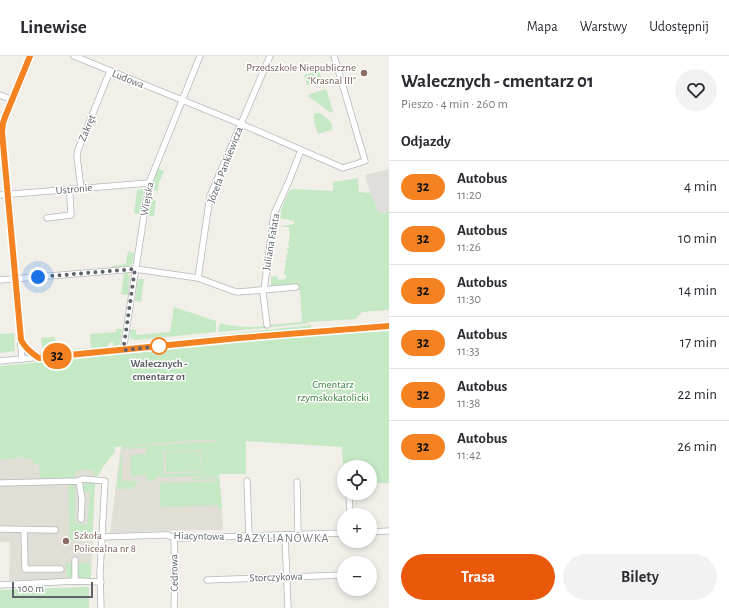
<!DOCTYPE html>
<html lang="pl">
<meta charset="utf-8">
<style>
body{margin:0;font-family:"Alegreya Sans",sans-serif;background:#f2f2f3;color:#2b2b33;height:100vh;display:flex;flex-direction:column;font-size:15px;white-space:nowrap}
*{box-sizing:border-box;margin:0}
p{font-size:13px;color:#7c7c81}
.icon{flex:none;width:22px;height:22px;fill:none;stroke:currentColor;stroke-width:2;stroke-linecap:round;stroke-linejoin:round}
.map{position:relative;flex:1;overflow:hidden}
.drawer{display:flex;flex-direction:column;background:#fff;width:340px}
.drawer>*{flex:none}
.badge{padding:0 8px;border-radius:13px;font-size:14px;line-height:26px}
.buttons{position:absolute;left:337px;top:404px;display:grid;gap:8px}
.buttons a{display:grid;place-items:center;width:40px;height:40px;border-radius:50%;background:#fff;box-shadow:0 2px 6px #0003;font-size:20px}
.scale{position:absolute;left:12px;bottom:10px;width:81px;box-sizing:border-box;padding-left:4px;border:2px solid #5f6368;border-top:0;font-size:11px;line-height:14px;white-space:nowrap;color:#5f6368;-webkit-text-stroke:3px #fff;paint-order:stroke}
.you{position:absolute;width:20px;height:20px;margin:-10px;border:3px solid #fff;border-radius:50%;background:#1a73e8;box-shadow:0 0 0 6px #1a73e833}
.map>.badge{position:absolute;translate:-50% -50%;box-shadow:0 0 0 2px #fff}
h2{padding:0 12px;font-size:15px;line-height:36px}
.round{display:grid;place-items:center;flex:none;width:42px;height:42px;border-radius:21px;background:#f2f2f3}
.overview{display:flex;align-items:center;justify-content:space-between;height:68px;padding:0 12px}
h1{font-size:19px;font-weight:700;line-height:30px}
.primary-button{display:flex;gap:8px;margin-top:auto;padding:8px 12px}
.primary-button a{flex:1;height:46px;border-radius:24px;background:#ea580c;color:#fff;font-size:16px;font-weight:700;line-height:46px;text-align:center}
.primary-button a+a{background:#f2f2f3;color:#2b2b33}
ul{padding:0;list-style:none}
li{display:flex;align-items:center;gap:12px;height:52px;padding:0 12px;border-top:1px solid #e1e1e2}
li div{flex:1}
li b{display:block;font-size:15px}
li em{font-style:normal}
li .badge{min-width:44px;font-weight:700;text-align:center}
header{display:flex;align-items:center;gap:24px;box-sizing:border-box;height:56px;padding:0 20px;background:#fff;border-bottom:1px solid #e1e1e2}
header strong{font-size:19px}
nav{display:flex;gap:22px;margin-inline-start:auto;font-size:14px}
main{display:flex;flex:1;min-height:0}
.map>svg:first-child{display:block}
.industrial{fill:#e0deda}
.education{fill:#e1ded6}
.green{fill:#c5e8c5;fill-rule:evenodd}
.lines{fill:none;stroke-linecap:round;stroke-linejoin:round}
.minor-casing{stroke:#b5b8bc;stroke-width:7}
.minor{stroke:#fff;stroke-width:5.5}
.line-casing{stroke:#fff;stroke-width:9}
.line{stroke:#f58220;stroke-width:6}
.walk{stroke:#5f6368;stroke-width:4;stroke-dasharray:0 7.2}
.education-dot{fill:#8d6e63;stroke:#fff;stroke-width:1.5}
.stop-dot{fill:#fff;stroke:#f58220;stroke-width:2}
.labels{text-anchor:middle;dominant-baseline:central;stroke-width:3;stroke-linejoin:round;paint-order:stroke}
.education-label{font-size:11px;fill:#785e54;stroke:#fff;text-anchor:end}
.street-label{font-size:11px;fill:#5f6368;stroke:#fff}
.stop-label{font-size:11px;font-weight:bold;fill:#5f6368;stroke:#fff}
.park-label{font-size:11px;fill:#348238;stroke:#fff}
.neighbourhood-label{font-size:12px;letter-spacing:1px;fill:#70757a;stroke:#fff}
</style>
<header>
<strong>Linewise</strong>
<nav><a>Mapa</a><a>Warstwy</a><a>Udostępnij</a></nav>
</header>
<main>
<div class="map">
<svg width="389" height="552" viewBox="0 0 389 552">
<rect width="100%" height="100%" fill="#f1efe8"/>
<path class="industrial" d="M389,113v42l-6,2h-4l-9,-20 -5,-18z"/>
<g class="education">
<path d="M197,384h21l1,34 2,23 2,33h-21l-92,3 11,-87z"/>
<path d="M25,401l68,13v4l3,2 -1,7 -4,95 -82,3 1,-39h-10v-82z"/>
</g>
<g class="green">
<path d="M319,15l3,9 -15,5 -3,-10z"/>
<path d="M326,33l7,22 -2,2 -23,-17 2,-2z"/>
<path d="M317,57h3c6,5 14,8 12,17l-14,4 -4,-12v-8z"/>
<path d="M157,112l7,3 -5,12 -1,8 -7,-1 2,-10z"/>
<path d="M358,122l1,14 11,1 9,20h4l6,-2v99l-27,2 -7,7 -45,3 -7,2 -34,3v-2l33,-3 -2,-32h-5h3l-1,-6 -26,3v-10l6,-1 1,4 8,-1v-4h-2v-4l1,-1v-5h1l-1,-5 2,-1 -1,-5h2l-1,-6h2l-1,-5h1v-6h1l-1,-10h-7v-1l12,-2v-3l-15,-3 4,-13 6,-14 4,-2 40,2v-9z"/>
<path d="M144,133v1l-4,24 -6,-1 3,-23z"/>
<path d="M150,143l6,1 -2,16h-7z"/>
<path d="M128,195l6,2 -2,11 -3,2 -17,1v-1l14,-2z"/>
<path d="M124,217h4l2,3 -2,19 -7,-1z"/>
<path d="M138,223h6l-3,23 -6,-1z"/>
<path d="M174,251l42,14v11l-81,8 -5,-2v-9l6,1v5l34,-3z"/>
<path d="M220,267c16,4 28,5 45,3v2l-47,4z"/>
<path d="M309,269h2v4l-92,8v-2l85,-9z"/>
<path d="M116,273h6l-2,15 -1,1 -6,1v-4l-4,1 -1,3 1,1 -36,3v-1l18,-1 -1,-14 26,-2z"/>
<path d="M389,275v152h-19v-16h-26v12l-2,-32 -96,-6v33h-27l3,35h-3l-1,-4 -58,2v-24l56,-2v-1l-2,-1 -21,1v-2l24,-1v-1l-54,1 -4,-1 -6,5h-6l-1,-6 -15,1v-21l15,-1v-6l-24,1v32h17l-7,8h-16l6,-42 95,-6 1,-1h-21l-83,7 1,2 -1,2 1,1 -12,15 -4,8 -3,1 -3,-2v-4h-17l-2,8 -31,2 -3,-2 -1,-14h-4l-4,-6 -5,1 -1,-2 -25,3v-94l290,-28zM201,394v22l-37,2 -1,-23z"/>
<path d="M14,277l1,18 -15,2v-19z"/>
<path d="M55,281l2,15 -14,1 -2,-15z"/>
<path d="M199,395l2,20 -35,1v-20z"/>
<path d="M95,427l-3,57 -22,1 -2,-57h7v39l12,2 3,-32 -8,-1v-8z"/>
<path d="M66,507h25v15l-24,1z"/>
<path d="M89,531v21h-89v-18z"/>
</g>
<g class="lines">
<g class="minor-casing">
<g id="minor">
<path d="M74,0l167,68 102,44 22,-7 -31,-105"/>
<path d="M0,39l12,5"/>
<path d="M81,132l-4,-31 1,-7 32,-79"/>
<path d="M0,139l149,-12"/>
<path d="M47,162l24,-3 -1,-19 -1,-7"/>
<path d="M198,222l12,-82 60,-140"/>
<path d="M0,224l135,-11 63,9 35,13 5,1 58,-5"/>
<path d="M264,234l10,-76 15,-33 12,-31"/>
<path d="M263,237l4,32"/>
<path d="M22,286l6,9 10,7"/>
<path d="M125,294l-1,-5 25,-162 51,-127"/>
<path d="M22,303l-14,-164 -5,-52 -1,-16 3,-10 25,-61"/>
<path d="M0,305l239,-23 150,-12"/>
<path d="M79,425l1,-1 3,-1 22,2 -5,92 1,35"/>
<path d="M247,425l2,55"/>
<path d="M297,426l1,52"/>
<path d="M0,427l79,-2 3,18 -1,20"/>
<path d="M349,437l1,22"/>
<path d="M0,473l55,1"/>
<path d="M24,474l1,39h36"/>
<path d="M370,476l19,-1"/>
<path d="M285,479l3,73"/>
<path d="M102,481l62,-2h4l6,3h10l160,-5"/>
<path d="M174,482l1,41 -1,29"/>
<path d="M207,524l137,-5"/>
<path d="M75,525v-21"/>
<path d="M0,529l75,-4 26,1"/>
</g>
</g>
<use href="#minor" class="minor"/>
</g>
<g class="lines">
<g class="line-casing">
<path id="line" d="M30,0l-25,61 -2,6 -1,9 19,208c4,8 10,13 18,18l200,-20 150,-12"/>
</g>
<use href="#line" class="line"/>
<path class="walk" d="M38,221l97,-8 -11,76 1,5 34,-4"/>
</g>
<g class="education-dot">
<circle cx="364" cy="17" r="4"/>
<circle cx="66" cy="485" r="4"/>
</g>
<circle class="stop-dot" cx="159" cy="290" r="8"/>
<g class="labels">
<g class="education-label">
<text x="356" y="11">Przedszkole Niepubliczne<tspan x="356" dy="13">"Krasnal III"</tspan></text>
<text x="74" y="479" text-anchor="start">Szkoła<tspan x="74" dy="13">Policealna nr 8</tspan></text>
</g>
<g class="street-label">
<text transform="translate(128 23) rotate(22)">Ludowa</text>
<text transform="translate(87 72) rotate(-67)">Zakręt</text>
<text transform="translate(225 109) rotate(-69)">Józefa Pankiewicza</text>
<text transform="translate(74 133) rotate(-5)">Ustronie</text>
<text transform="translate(147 143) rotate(-79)">Wiejska</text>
<text transform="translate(271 186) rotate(-80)">Juliana Fałata</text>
<text transform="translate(199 480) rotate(1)">Hiacyntowa</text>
<text transform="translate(174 517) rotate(-91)">Cedrowa</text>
<text transform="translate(276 521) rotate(-2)">Storczykowa</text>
</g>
<g class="stop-label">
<text x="159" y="307">Walecznych -<tspan x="159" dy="13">cmentarz 01</tspan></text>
</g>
<g class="park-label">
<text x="333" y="328">Cmentarz<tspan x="333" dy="13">rzymskokatolicki</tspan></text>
</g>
<g class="neighbourhood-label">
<text x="283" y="482">BAZYLIANÓWKA</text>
</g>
</g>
</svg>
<div class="buttons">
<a><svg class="icon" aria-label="locate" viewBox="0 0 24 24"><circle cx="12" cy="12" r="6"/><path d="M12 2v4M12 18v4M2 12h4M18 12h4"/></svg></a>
<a>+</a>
<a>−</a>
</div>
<div class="scale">100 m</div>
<div class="you" style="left:38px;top:221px"></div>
<b class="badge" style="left:57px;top:300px;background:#f58220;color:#111">32</b>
</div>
<section class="drawer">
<div class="overview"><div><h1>Walecznych - cmentarz 01</h1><p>Pieszo · 4 min · 260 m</p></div><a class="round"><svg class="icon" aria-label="heart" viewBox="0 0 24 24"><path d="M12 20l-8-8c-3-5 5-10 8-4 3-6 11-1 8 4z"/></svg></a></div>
<h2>Odjazdy</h2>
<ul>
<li><span class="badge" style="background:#f58220;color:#111">32</span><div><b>Autobus</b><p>11:20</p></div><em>4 min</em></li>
<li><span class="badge" style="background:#f58220;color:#111">32</span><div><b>Autobus</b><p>11:26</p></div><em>10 min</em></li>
<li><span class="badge" style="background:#f58220;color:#111">32</span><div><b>Autobus</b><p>11:30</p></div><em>14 min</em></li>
<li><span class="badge" style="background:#f58220;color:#111">32</span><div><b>Autobus</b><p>11:33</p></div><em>17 min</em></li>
<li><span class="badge" style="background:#f58220;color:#111">32</span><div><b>Autobus</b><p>11:38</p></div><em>22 min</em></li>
<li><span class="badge" style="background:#f58220;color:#111">32</span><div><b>Autobus</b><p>11:42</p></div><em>26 min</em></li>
</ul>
<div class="primary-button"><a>Trasa</a><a>Bilety</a></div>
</section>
</main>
